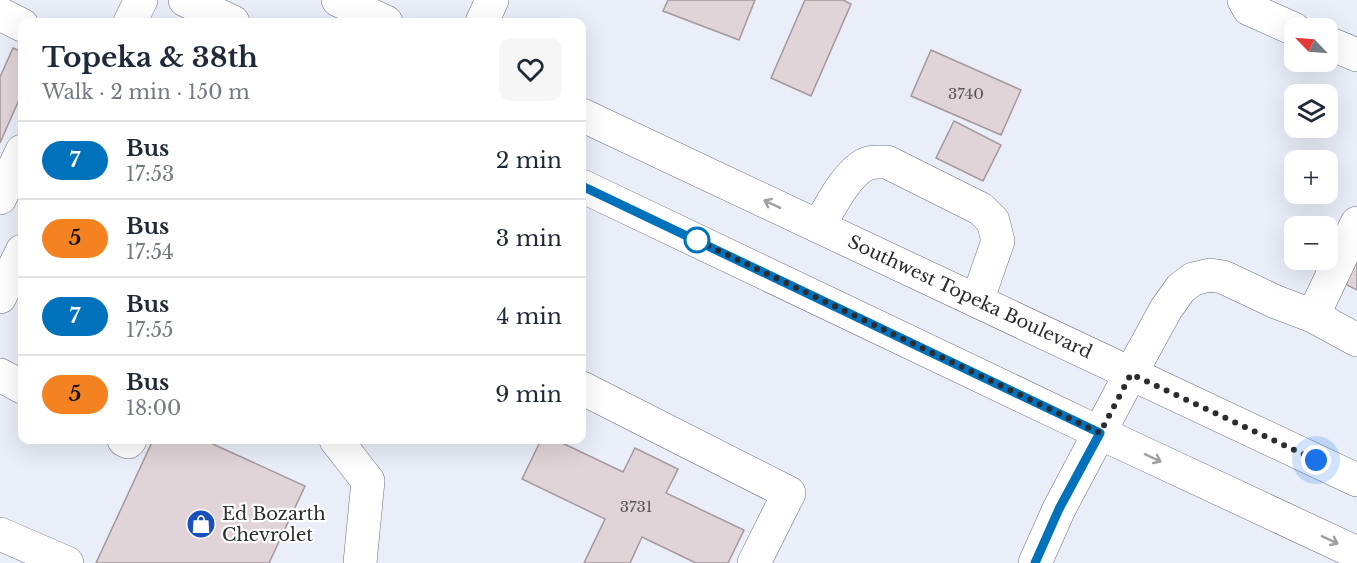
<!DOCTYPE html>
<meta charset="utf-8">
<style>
body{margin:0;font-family:"Libre Baskerville",serif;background:#f6f6f7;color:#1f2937;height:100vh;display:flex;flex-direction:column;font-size:22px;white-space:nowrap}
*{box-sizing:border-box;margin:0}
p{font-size:20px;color:#747a83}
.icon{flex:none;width:33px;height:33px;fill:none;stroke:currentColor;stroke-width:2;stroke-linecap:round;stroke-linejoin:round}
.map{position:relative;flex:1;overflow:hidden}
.side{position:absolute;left:18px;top:18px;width:568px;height:426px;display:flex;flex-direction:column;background:#fff;border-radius:12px;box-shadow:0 6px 24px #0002}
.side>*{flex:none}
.badge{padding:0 12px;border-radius:20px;font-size:21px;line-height:39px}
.needle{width:39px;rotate:295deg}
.tools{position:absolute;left:1284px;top:18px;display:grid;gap:12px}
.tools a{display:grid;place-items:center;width:54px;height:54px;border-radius:12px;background:#fff;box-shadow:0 6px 24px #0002;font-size:30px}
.you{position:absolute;width:30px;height:30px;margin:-15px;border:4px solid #fff;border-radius:50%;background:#1a73e8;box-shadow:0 0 0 9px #1a73e833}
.map>.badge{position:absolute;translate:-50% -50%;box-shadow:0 0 0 3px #fff}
.round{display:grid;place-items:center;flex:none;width:63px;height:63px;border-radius:12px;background:#f6f6f7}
.headline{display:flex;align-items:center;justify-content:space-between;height:102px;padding:0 24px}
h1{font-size:28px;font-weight:700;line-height:45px}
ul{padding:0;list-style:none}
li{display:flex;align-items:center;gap:18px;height:78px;padding:0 24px;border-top:2px solid #e0e1e3}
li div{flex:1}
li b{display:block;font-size:22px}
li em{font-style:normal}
li .badge{min-width:66px;font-weight:700;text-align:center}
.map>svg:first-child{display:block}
.building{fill:#e1d4d9;stroke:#a4989c;stroke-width:1.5}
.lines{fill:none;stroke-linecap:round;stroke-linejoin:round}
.minor-casing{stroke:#6b707a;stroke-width:34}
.major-casing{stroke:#6b707a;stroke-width:34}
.minor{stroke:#fff;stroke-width:33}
.major{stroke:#fff;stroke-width:33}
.oneway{stroke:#9fa0a2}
.line-casing{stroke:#fff;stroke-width:14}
.line{stroke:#0072bc;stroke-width:9}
.walk{stroke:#2a2c30;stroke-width:6;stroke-dasharray:0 10.8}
.stop-dot{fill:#fff;stroke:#0072bc;stroke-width:3}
.labels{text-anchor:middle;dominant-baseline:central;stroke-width:4.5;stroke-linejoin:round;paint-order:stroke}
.number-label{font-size:15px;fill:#58565a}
.street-label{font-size:18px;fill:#2a2c30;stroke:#fff}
.poi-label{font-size:18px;fill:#2a2c30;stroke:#fff;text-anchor:start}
</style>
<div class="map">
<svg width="1357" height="563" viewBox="0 0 1357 563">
<rect width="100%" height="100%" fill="#e9eef9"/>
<g class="building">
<path d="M668,0h87l-16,40 -76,-29z"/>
<path d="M805,0h38l8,4 -40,92 -40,-18z"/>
<path d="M13,48l9,4v41l-22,50v-66z"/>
<path d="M931,50l90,40 -20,45 -90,-39z"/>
<path d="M954,121l47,24 -18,36 -47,-23z"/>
<path d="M1357,258v32l-12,-6z"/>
<path d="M153,440h51l101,46 -36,77h-173z"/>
<path d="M541,440h15l67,32 12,-24 43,21 -12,24 78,37 -16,33h-32l-54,-26 -12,26h-46l21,-44 -83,-40z"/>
</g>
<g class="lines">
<g class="minor-casing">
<g id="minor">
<path d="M1244,0l5,9 45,20"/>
<path d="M0,14l22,11"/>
<path d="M130,22l11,-22"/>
<path d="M482,22l10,-22"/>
<path d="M1328,43l29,12"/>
<path d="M0,198l22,-47"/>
<path d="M818,226c13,-19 26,-49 46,-61 7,-4 15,-3 23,-3l94,47 12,12 5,20 -21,60"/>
<path d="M0,297l22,-46"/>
<path d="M1313,316l44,24"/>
<path d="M0,375l22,12"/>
<path d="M582,388l207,105 -35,70"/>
<path d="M124,440l4,2 2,-2"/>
<path d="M336,440l32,41 -8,82"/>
<path d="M0,534l67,29"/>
<path d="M1035,563l24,-54 72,-136 35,-64 15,-21 12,-9 17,-4 13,2 53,25 37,14 44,-93"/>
</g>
</g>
<g class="major-casing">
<g id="major">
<path d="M185,0l48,22"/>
<path d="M338,0l48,22"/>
<path d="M582,115l775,365"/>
<path d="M582,186l518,247 257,120"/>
</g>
</g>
<use href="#minor" class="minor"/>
<use href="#major" class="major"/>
</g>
<defs><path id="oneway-shaft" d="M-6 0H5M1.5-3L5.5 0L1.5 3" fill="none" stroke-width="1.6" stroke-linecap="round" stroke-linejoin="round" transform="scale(1.5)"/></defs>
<g class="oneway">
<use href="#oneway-shaft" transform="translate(772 204) rotate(-155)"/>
<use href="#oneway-shaft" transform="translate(1153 458) rotate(25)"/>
<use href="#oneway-shaft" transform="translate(1330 540) rotate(25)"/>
</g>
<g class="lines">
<g class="line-casing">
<path id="line" d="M582,186l518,247 -41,76 -24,54"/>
</g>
<use href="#line" class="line"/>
<path class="walk" d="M697,240l-9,-4 412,197 31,-59 185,86"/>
</g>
<defs>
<g id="shop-disc" transform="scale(1.5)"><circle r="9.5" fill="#194fbc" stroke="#fff"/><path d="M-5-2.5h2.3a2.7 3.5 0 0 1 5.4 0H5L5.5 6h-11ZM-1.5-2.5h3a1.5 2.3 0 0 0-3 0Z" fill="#fff"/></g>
</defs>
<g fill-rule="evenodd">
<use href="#shop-disc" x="201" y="524"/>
</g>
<circle class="stop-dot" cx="697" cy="240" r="12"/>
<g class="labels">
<g class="number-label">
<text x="966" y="93">3740</text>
<text x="636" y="506">3731</text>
</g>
<g class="street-label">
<text transform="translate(970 297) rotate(25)">Southwest Topeka Boulevard</text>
</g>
<g class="poi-label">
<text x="222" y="514">Ed Bozarth<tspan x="222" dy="21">Chevrolet</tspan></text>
</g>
</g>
</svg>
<div class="tools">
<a><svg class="needle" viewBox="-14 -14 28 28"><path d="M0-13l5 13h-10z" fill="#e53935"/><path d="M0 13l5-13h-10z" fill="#747a83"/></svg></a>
<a><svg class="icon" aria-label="layers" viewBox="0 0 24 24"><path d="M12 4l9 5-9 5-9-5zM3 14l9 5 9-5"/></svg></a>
<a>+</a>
<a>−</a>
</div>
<div class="you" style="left:1316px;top:460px"></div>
<section class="side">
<div class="headline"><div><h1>Topeka &amp; 38th</h1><p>Walk · 2 min · 150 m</p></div><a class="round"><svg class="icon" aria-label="heart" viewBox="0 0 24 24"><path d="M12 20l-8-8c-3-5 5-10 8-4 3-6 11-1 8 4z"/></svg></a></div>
<ul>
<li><span class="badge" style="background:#0072bc;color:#fff">7</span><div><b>Bus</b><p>17:53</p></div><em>2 min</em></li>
<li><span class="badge" style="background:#f58220;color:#111">5</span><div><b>Bus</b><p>17:54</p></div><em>3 min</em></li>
<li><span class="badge" style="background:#0072bc;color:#fff">7</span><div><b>Bus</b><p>17:55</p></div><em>4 min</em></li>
<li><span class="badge" style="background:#f58220;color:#111">5</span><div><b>Bus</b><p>18:00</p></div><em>9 min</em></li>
</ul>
</section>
</div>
